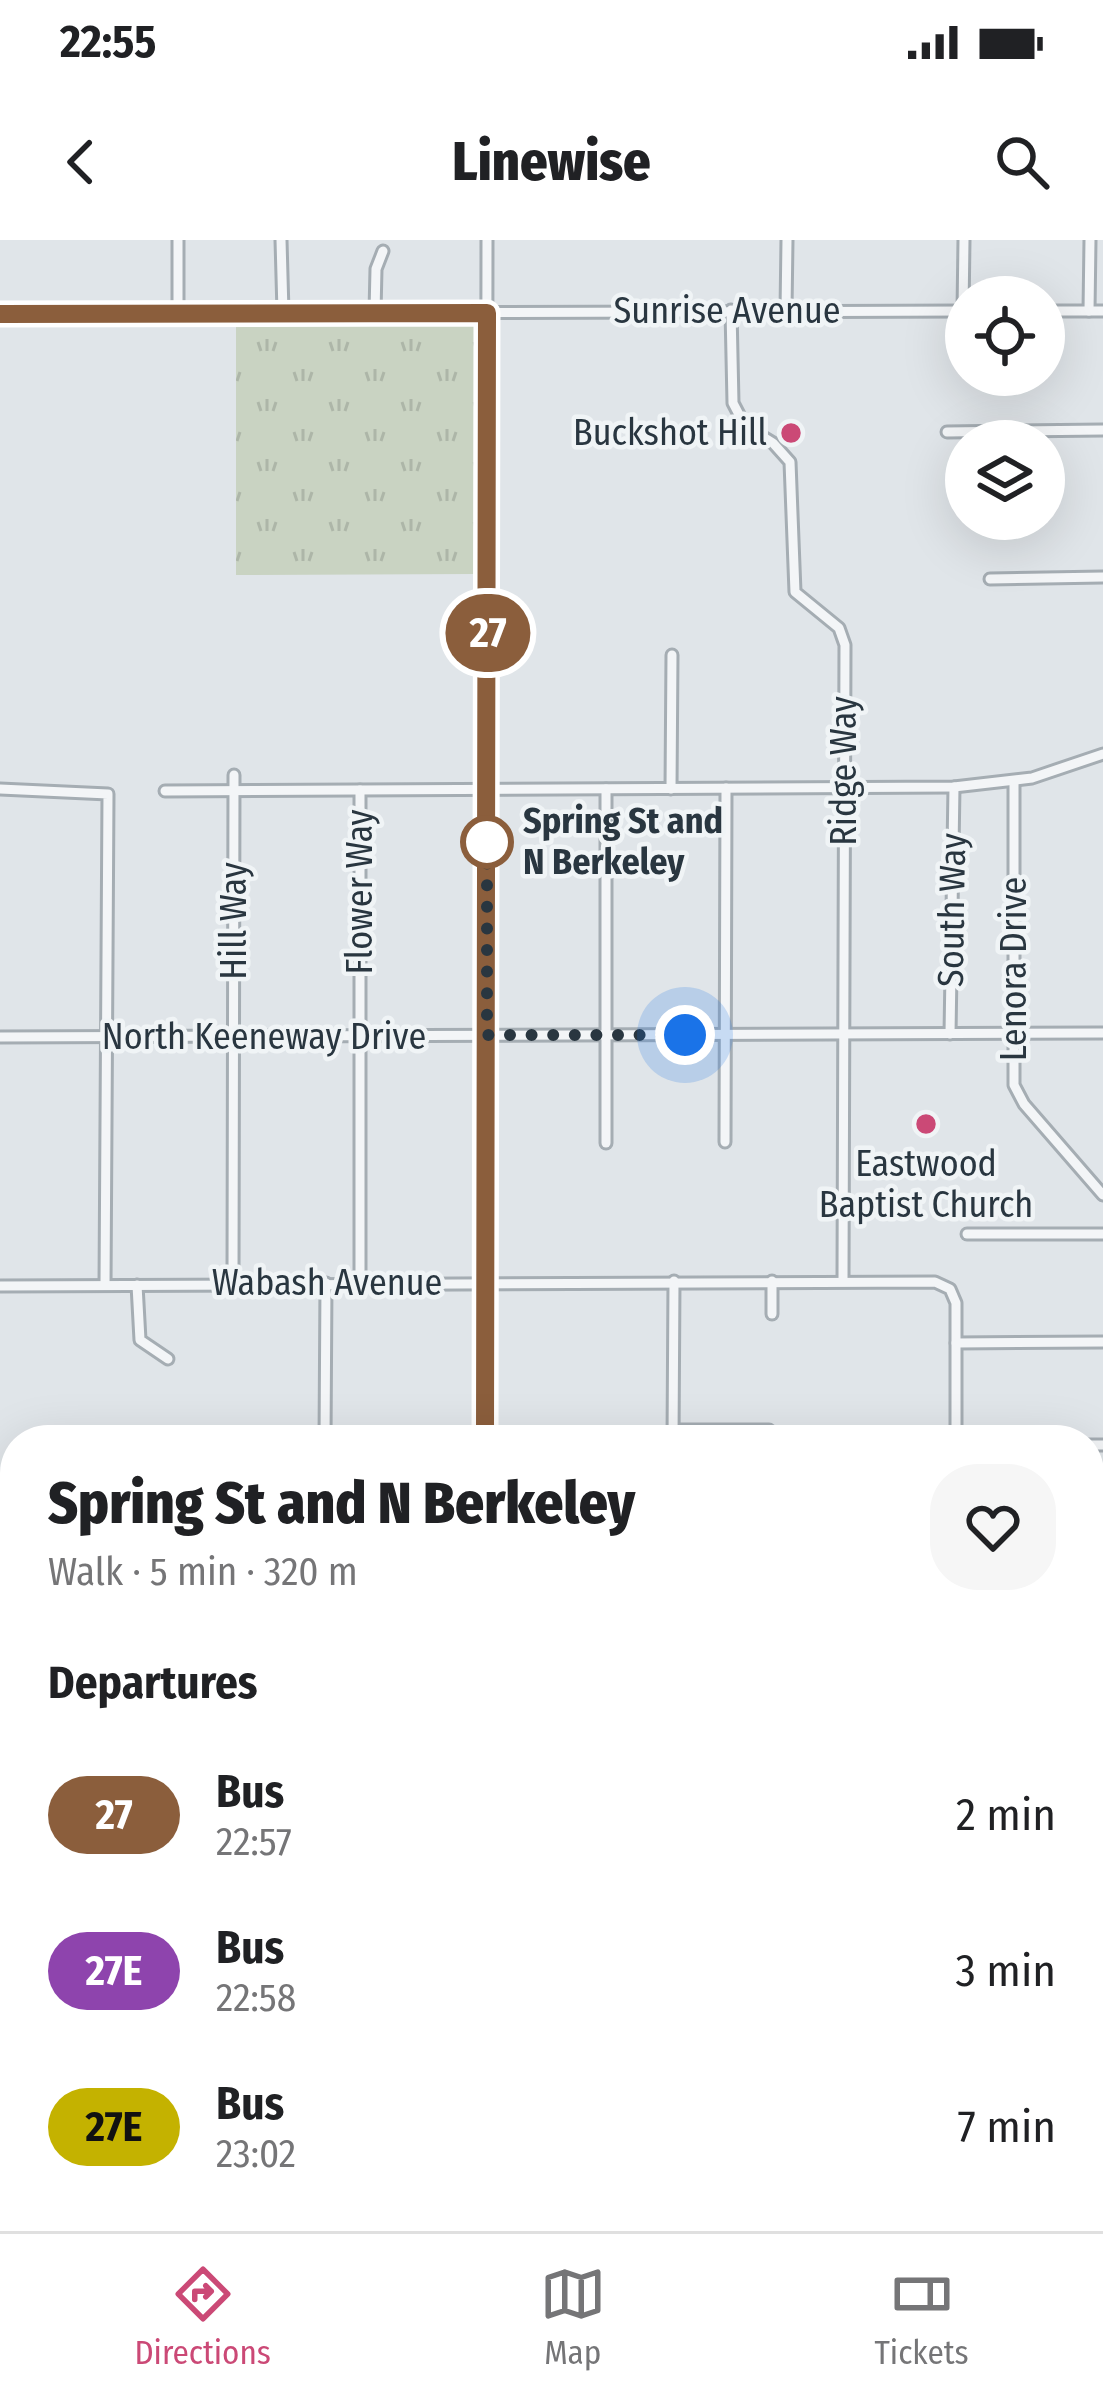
<!DOCTYPE html>
<meta charset="utf-8">
<style>
body{margin:0;font-family:"Fira Sans Condensed",sans-serif;background:#f6f6f6;color:#202124;height:100vh;display:flex;flex-direction:column;font-size:45px;white-space:nowrap}
*{box-sizing:border-box;margin:0}
p{font-size:39px;color:#757577}
.icon{flex:none;width:66px;height:66px;fill:none;stroke:currentColor;stroke-width:2;stroke-linecap:round;stroke-linejoin:round}
.map{position:relative;flex:1;overflow:hidden}
.sheet{position:absolute;left:0px;top:1185px;width:1104px;height:807px;display:flex;flex-direction:column;background:#fff;border-radius:48px 48px 0 0;box-shadow:0 12px 48px #0002}
.sheet>*{flex:none}
.badge{padding:0 24px;border-radius:39px;font-size:42px;line-height:78px}
.fabs{position:absolute;left:945px;top:36px;display:grid;gap:24px}
.fabs a{display:grid;place-items:center;width:120px;height:120px;border-radius:50%;background:#fff;box-shadow:0 12px 48px #0002;font-size:60px}
.you{position:absolute;width:60px;height:60px;margin:-30px;border:9px solid #fff;border-radius:50%;background:#1a73e8;box-shadow:0 0 0 18px #1a73e833}
.map>.badge{position:absolute;translate:-50% -50%;box-shadow:0 0 0 6px #fff}
h2{padding:0 48px;font-size:45px;line-height:108px}
.round{display:grid;place-items:center;flex:none;width:126px;height:126px;border-radius:48px;background:#f6f6f6}
.summary{display:flex;align-items:center;justify-content:space-between;height:204px;padding:0 48px}
h1{font-size:57px;font-weight:800;line-height:90px}
ul{padding:0;list-style:none}
li{display:flex;align-items:center;gap:36px;height:156px;padding:0 48px}
li div{flex:1}
li b{display:block;font-size:45px}
li em{font-style:normal}
li .badge{min-width:132px;font-weight:700;text-align:center}
.status{display:flex;justify-content:space-between;align-items:center;height:84px;padding:0 60px;background:#fff;direction:ltr}
.status svg{height:33px;fill:currentColor}
header{display:flex;justify-content:space-between;align-items:center;height:156px;padding:0 48px;background:#fff;font-size:54px;font-weight:800}
.tabs{display:flex;justify-content:space-around;align-items:center;height:168px;border-top:3px solid #e0e0e0;background:#fff;font-size:33px;color:#757577}
.tabs a{display:grid;justify-items:center;gap:6px}
.tabs .active{color:#cb4976}
.map>svg:first-child{display:block}
.built{fill:#cfd5db}
.park{fill:url(#park-tufts)}
.lines{fill:none;stroke-linecap:round;stroke-linejoin:round}
.minor-casing{stroke:#a5adb3;stroke-width:15}
.major-casing{stroke:#a0acb4;stroke-width:16}
.minor{stroke:#f3f5f7;stroke-width:9}
.major{stroke:#fff;stroke-width:10}
.line-casing{stroke:#fff;stroke-width:27}
.line{stroke:#8b5e3c;stroke-width:18}
.walk{stroke:#293640;stroke-width:12;stroke-dasharray:0 21.6}
.poi-dot{fill:#cb4976;stroke:#f0f4f6;stroke-width:4.5}
.stop-dot{fill:#fff;stroke:#8b5e3c;stroke-width:6}
.labels{text-anchor:middle;dominant-baseline:central;stroke-width:9;stroke-linejoin:round;paint-order:stroke}
.street-label{font-size:36px;fill:#293640;stroke:#f0f4f6}
.poi-label{font-size:36px;fill:#293640;stroke:#f0f4f6;text-anchor:end}
.stop-label{font-size:36px;font-weight:bold;fill:#293640;stroke:#f0f4f6;text-anchor:start}
</style>
<div class="status"><b>22:55</b><svg viewBox="0 0 49 12"><path d="M0 12V9h3v3zM5 12V6h3v6zM10 12V3h3v9zM15 12V0h3v12zM26 1h20v11H26zM47 4h2v5h-2z"/></svg></div>
<header><svg class="icon" aria-label="back" viewBox="0 0 24 24"><path d="M15 5l-7 7 7 7"/></svg>Linewise<svg class="icon" aria-label="search" viewBox="0 0 24 24"><circle cx="10" cy="10" r="6"/><path d="M15 15l6 6"/></svg></header>
<div class="map">
<svg width="1103" height="1991" viewBox="0 0 1103 1991">
<defs>
<pattern id="park-tufts" width="24" height="20" patternUnits="userSpaceOnUse" patternTransform="scale(3)"><rect width="24" height="20" fill="#c9d3c2"/><path d="M3 7l-1-3M5 7V3M7 7l1-3M15 17l-1-3M17 17v-4M19 17l1-3" fill="none" stroke="#adb6a8"/></pattern>
</defs>
<rect width="100%" height="100%" fill="#e0e5e9"/>
<g class="built">
<path d="M1089,1737h14v254h-117l-1,-14h104z"/>
<path d="M117,1977h287v14h-288z"/>
</g>
<path class="park" d="M236,86h238l1,248 -239,1z"/>
<g class="lines">
<g class="minor-casing">
<g id="minor">
<path d="M178,0v73"/>
<path d="M281,0l2,72"/>
<path d="M731,70l2,93 12,23 28,17 17,19 5,130 44,36 6,17 -2,635"/>
<path d="M786,70l1,-70"/>
<path d="M963,71l1,-71"/>
<path d="M1044,71h59"/>
<path d="M1089,71l1,-71"/>
<path d="M375,72l1,-43 7,-18"/>
<path d="M0,74l966,-3"/>
<path d="M947,192l156,-2"/>
<path d="M990,339l113,-2"/>
<path d="M1014,542v303l10,19 79,91"/>
<path d="M0,549l108,5 -3,491"/>
<path d="M606,549v354"/>
<path d="M671,549l1,-134"/>
<path d="M165,551l789,-4 78,-9 71,-24"/>
<path d="M950,794l4,-247"/>
<path d="M0,797l1103,-4"/>
<path d="M725,902l1,-354"/>
<path d="M967,994h136"/>
<path d="M772,1041v33"/>
<path d="M360,1042v-492"/>
<path d="M233,1043l1,-508"/>
<path d="M137,1045l3,55 28,19"/>
<path d="M0,1046l935,-4 15,7 6,14v137"/>
<path d="M956,1103l147,-1"/>
<path d="M673,1190h96"/>
<path d="M325,1200l1,-157"/>
<path d="M485,1200l2,-1200"/>
<path d="M673,1200l1,-159"/>
<path d="M1089,1205h14"/>
<path d="M1089,1308h14"/>
<path d="M0,1397l15,-4"/>
<path d="M1089,1412h14"/>
<path d="M1089,1516h14"/>
<path d="M1089,1619h14"/>
<path d="M508,1977v14"/>
<path d="M973,1977v14"/>
<path d="M0,1982l103,1"/>
</g>
</g>
<g class="major-casing">
<g id="major">
<path d="M0,1295l15,27"/>
<path d="M0,1518l15,7"/>
<path d="M1089,1724h14"/>
<path d="M103,1991v-14"/>
</g>
</g>
<use href="#minor" class="minor"/>
<use href="#major" class="major"/>
</g>
<g class="lines">
<g class="line-casing">
<path id="line" d="M0,74l487,-1 -2,1127"/>
</g>
<use href="#line" class="line"/>
<path class="walk" d="M487,602v193h198"/>
</g>
<g class="poi-dot">
<circle cx="791" cy="193" r="12"/>
<circle cx="926" cy="884" r="12"/>
</g>
<circle class="stop-dot" cx="487" cy="602" r="24"/>
<g class="labels">
<g class="street-label">
<text x="727" y="71">Sunrise Avenue</text>
<text transform="translate(844 531) rotate(-90)">Ridge Way</text>
<text transform="translate(360 652) rotate(-90)">Flower Way</text>
<text transform="translate(952 670) rotate(-89)">South Way</text>
<text transform="translate(234 681) rotate(-90)">Hill Way</text>
<text transform="translate(1014 729) rotate(-90)">Lenora Drive</text>
<text x="264" y="797">North Keeneway Drive</text>
<text x="327" y="1043">Wabash Avenue</text>
</g>
<g class="poi-label">
<text x="767" y="193">Buckshot Hill</text>
<text x="926" y="924" text-anchor="middle">Eastwood<tspan x="926" dy="41">Baptist Church</tspan></text>
</g>
<g class="stop-label">
<text x="523" y="581">Spring St and<tspan x="523" dy="41">N Berkeley</tspan></text>
</g>
</g>
</svg>
<div class="fabs">
<a><svg class="icon" aria-label="locate" viewBox="0 0 24 24"><circle cx="12" cy="12" r="6"/><path d="M12 2v4M12 18v4M2 12h4M18 12h4"/></svg></a>
<a><svg class="icon" aria-label="layers" viewBox="0 0 24 24"><path d="M12 4l9 5-9 5-9-5zM3 14l9 5 9-5"/></svg></a>
</div>
<div class="you" style="left:685px;top:795px"></div>
<b class="badge" style="left:488px;top:393px;background:#8b5e3c;color:#fff">27</b>
<section class="sheet">
<div class="summary"><div><h1>Spring St and N Berkeley</h1><p>Walk · 5 min · 320 m</p></div><a class="round"><svg class="icon" aria-label="heart" viewBox="0 0 24 24"><path d="M12 20l-8-8c-3-5 5-10 8-4 3-6 11-1 8 4z"/></svg></a></div>
<h2>Departures</h2>
<ul>
<li><span class="badge" style="background:#8b5e3c;color:#fff">27</span><div><b>Bus</b><p>22:57</p></div><em>2 min</em></li>
<li><span class="badge" style="background:#8e44ad;color:#fff">27E</span><div><b>Bus</b><p>22:58</p></div><em>3 min</em></li>
<li><span class="badge" style="background:#c4b200;color:#111">27E</span><div><b>Bus</b><p>23:02</p></div><em>7 min</em></li>
</ul>
</section>
</div>
<nav class="tabs">
<a class="active"><svg class="icon" aria-label="directions" viewBox="0 0 24 24"><path d="M12 3l9 9-9 9-9-9zM9 14v-3h6M13 9l2 2-2 2"/></svg>Directions</a>
<a><svg class="icon" aria-label="map" viewBox="0 0 24 24"><path d="M3 6l6-2 6 2 6-2v14l-6 2-6-2-6 2zM9 4v14M15 6v14"/></svg>Map</a>
<a><svg class="icon" aria-label="tickets" viewBox="0 0 24 24"><path d="M3 7h18v10H3zM15 7v10"/></svg>Tickets</a>
</nav>
